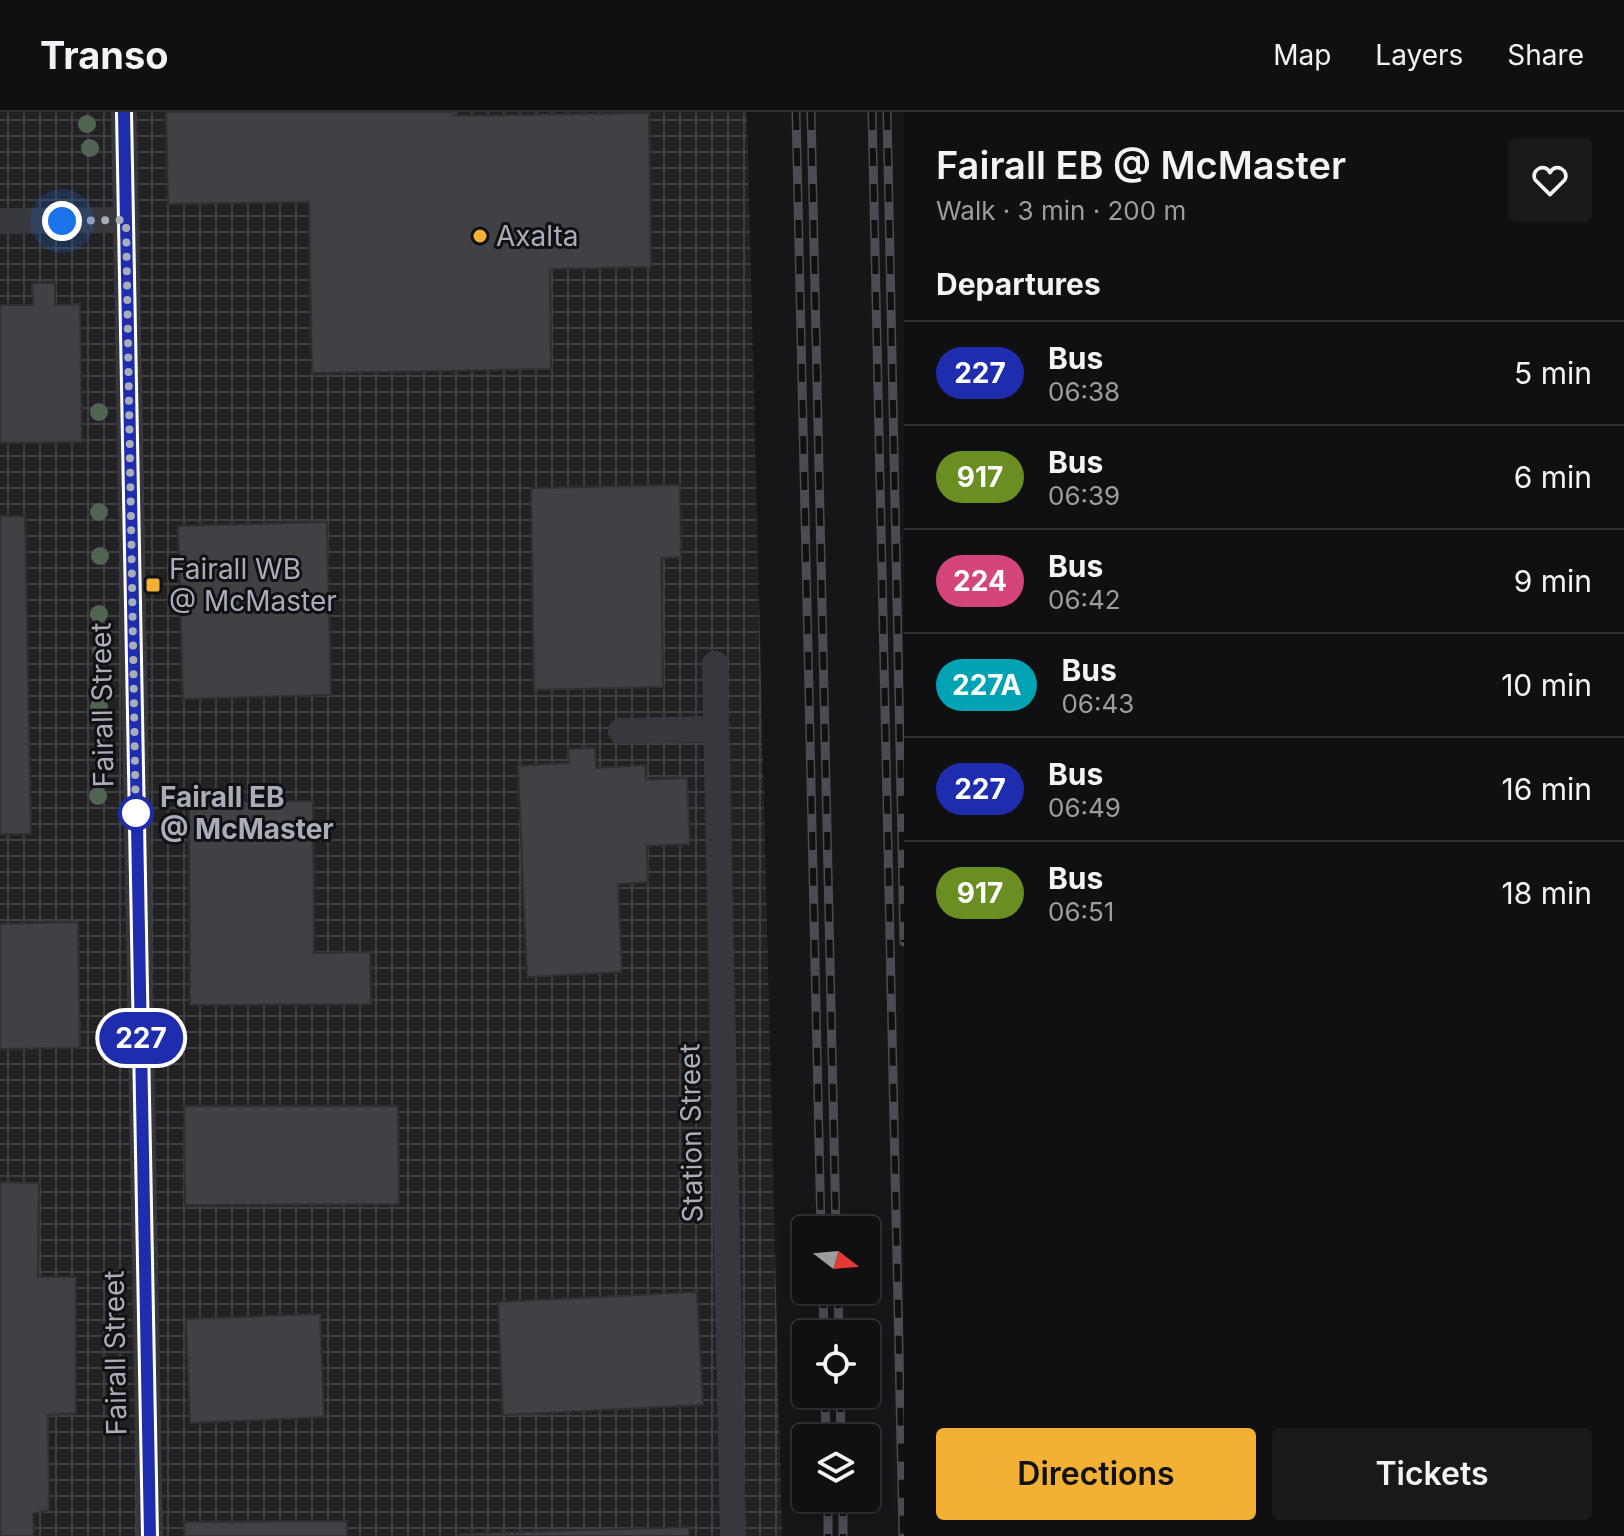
<!DOCTYPE html>
<meta charset="utf-8">
<style>
body{margin:0;font-family:Inter,sans-serif;background:#19191b;color:#f1f3f6;height:100vh;display:flex;flex-direction:column;font-size:30px;white-space:nowrap}
*{box-sizing:border-box;margin:0}
p{font-size:26px;color:#9c9d9f}
.icon{flex:none;width:44px;height:44px;fill:none;stroke:currentColor;stroke-width:2;stroke-linecap:round;stroke-linejoin:round}
.map{position:relative;flex:1;overflow:hidden}
.details{display:flex;flex-direction:column;background:#101012;width:720px}
.details>*{flex:none}
.badge{padding:0 16px;border-radius:26px;font-size:28px;line-height:52px}
.needle{width:52px;rotate:106deg}
.tools{position:absolute;left:792px;top:1104px;display:grid;gap:16px}
.tools a{display:grid;place-items:center;width:88px;height:88px;border-radius:8px;background:#101012;box-shadow:0 4px 12px #0003,0 0 0 2px #303032;font-size:40px}
.you{position:absolute;width:40px;height:40px;margin:-20px;border:6px solid #fff;border-radius:50%;background:#1a73e8;box-shadow:0 0 0 12px #1a73e833}
.map>.badge{position:absolute;translate:-50% -50%;box-shadow:0 0 0 4px #fff}
h2{padding:0 32px;font-size:30px;line-height:72px}
.round{display:grid;place-items:center;flex:none;width:84px;height:84px;border-radius:8px;background:#19191b}
.headline{display:flex;align-items:center;justify-content:space-between;height:136px;padding:0 32px}
h1{font-size:38px;font-weight:600;line-height:60px}
.cta{display:flex;gap:16px;margin-top:auto;padding:16px 32px}
.cta a{flex:1;height:92px;border-radius:8px;background:#f2b134;color:#111;font-size:32px;font-weight:600;line-height:92px;text-align:center}
.cta a+a{background:#19191b;color:#f1f3f6}
ul{padding:0;list-style:none}
li{display:flex;align-items:center;gap:24px;height:104px;padding:0 32px;border-top:2px solid #303032}
li div{flex:1}
li b{display:block;font-size:30px}
li em{font-style:normal}
li .badge{min-width:88px;font-weight:700;text-align:center}
header{display:flex;align-items:center;gap:48px;box-sizing:border-box;height:112px;padding:0 40px;background:#101012;border-bottom:2px solid #303032}
header strong{font-size:38px}
nav{display:flex;gap:44px;margin-inline-start:auto;font-size:28px}
main{display:flex;flex:1;min-height:0}
.map>svg:first-child{display:block}
.industrial{fill:url(#industrial-grid)}
.building{fill:#404145;stroke:#303034;stroke-width:2}
.lines{fill:none;stroke-linecap:round;stroke-linejoin:round}
.minor{stroke:#37383d;stroke-width:26}
.rail-casing{stroke:#4a4c52;stroke-width:9}
.rail{stroke:#111113;stroke-width:6;stroke-dasharray:18;stroke-linecap:butt}
.tree{fill:#506452}
.line-casing{stroke:#fff;stroke-width:18}
.line{stroke:#1e2dae;stroke-width:12}
.walk{stroke:#a8adb8;stroke-width:8;stroke-dasharray:0 14.4}
.poi-dot{fill:#f2b134;stroke:#111113;stroke-width:3}
.stop-dot{fill:#fff;stroke:#1e2dae;stroke-width:4}
.labels{text-anchor:middle;dominant-baseline:central;stroke-width:6;stroke-linejoin:round;paint-order:stroke}
.poi-label{font-size:28px;fill:#a8adb8;stroke:#111113;text-anchor:start}
.street-label{font-size:28px;fill:#a8adb8;stroke:#111113}
.stop-label{font-size:28px;font-weight:bold;fill:#a8adb8;stroke:#111113;text-anchor:start}
</style>
<header>
<strong>Transo</strong>
<nav><a>Map</a><a>Layers</a><a>Share</a></nav>
</header>
<main>
<div class="map">
<svg width="904" height="1424" viewBox="0 0 904 1424">
<defs>
<pattern id="industrial-grid" width="8" height="8" patternUnits="userSpaceOnUse" patternTransform="scale(2)"><rect width="8" height="8" fill="#222225"/><path d="M0 4h8M4 0v8" fill="none" stroke="#3f3f43"/></pattern>
</defs>
<rect width="100%" height="100%" fill="#161618"/>
<path class="industrial" d="M0,0h747l35,1424h-782z"/>
<g class="building">
<path d="M166,0h288v4l195,-3 2,154 -101,2 1,100 -239,4 -3,-171 -141,2z"/>
<path d="M32,171h23v22l25,-1 2,138 -82,1v-138h33z"/>
<path d="M680,373l1,72 -20,1 2,129 -129,3 -3,-202z"/>
<path d="M0,404h25l6,318h-31z"/>
<path d="M327,410l4,173 -148,4 -5,-173z"/>
<path d="M595,636l1,20 49,-3 1,15 41,-2 3,66 -43,2 1,36 -30,2 4,88 -95,5 -9,-211 51,-3 -1,-14z"/>
<path d="M313,689l1,152 56,-1 1,52 -181,1 -1,-203z"/>
<path d="M78,810l2,126 -80,1v-125z"/>
<path d="M184,994h214l1,98 -214,1z"/>
<path d="M0,1070l39,1 -1,94h38v136l-28,2 1,95 -16,4 1,22h-34z"/>
<path d="M697,1180l6,113 -200,10 -5,-113z"/>
<path d="M320,1202l4,103 -134,6 -4,-104z"/>
<path d="M347,1409v15h-163v-14z"/>
<path d="M689,1415v9h-229v-2z"/>
</g>
<g class="lines">
<g class="minor">
<path d="M124,0l26,1424"/>
<path d="M0,109l126,-1"/>
<path d="M715,552l18,872"/>
<path d="M621,619l93,-2"/>
</g>
<g class="rail-casing">
<g id="rail">
<path d="M796,0l25,1118"/>
<path d="M811,0l25,1118"/>
<path d="M872,0l31,1424"/>
<path d="M887,0l17,830"/>
<path d="M823,1178l1,44"/>
<path d="M838,1178l1,44"/>
<path d="M825,1282l1,44"/>
<path d="M840,1282l1,44"/>
<path d="M828,1386v38"/>
<path d="M843,1386v38"/>
</g>
</g>
<use href="#rail" class="rail"/>
</g>
<g class="tree">
<circle cx="87" cy="12" r="9"/>
<circle cx="90" cy="36" r="9"/>
<circle cx="99" cy="300" r="9"/>
<circle cx="99" cy="400" r="9"/>
<circle cx="100" cy="444" r="9"/>
<circle cx="99" cy="502" r="9"/>
<circle cx="101" cy="540" r="9"/>
<circle cx="99" cy="595" r="9"/>
<circle cx="98" cy="684" r="9"/>
</g>
<g class="lines">
<g class="line-casing">
<path id="line" d="M124,0l26,1424"/>
</g>
<use href="#line" class="line"/>
<path class="walk" d="M62,109l64,-1 10,604v-11"/>
</g>
<g class="poi-dot">
<circle cx="480" cy="124" r="8"/>
<rect x="145" y="465" width="16" height="16" rx="4"/>
</g>
<circle class="stop-dot" cx="136" cy="701" r="16"/>
<g class="labels">
<g class="poi-label">
<text x="496" y="124">Axalta</text>
<text x="169" y="457">Fairall WB<tspan x="169" dy="32">@ McMaster</tspan></text>
</g>
<g class="street-label">
<text transform="translate(102 593) rotate(-91)">Fairall Street</text>
<text transform="translate(691 1021) rotate(-91)">Station Street</text>
<text transform="translate(115 1241) rotate(-91)">Fairall Street</text>
</g>
<g class="stop-label">
<text x="160" y="685">Fairall EB<tspan x="160" dy="32">@ McMaster</tspan></text>
</g>
</g>
</svg>
<div class="tools">
<a><svg class="needle" viewBox="-14 -14 28 28"><path d="M0-13l5 13h-10z" fill="#e53935"/><path d="M0 13l5-13h-10z" fill="#9c9d9f"/></svg></a>
<a><svg class="icon" aria-label="locate" viewBox="0 0 24 24"><circle cx="12" cy="12" r="6"/><path d="M12 2v4M12 18v4M2 12h4M18 12h4"/></svg></a>
<a><svg class="icon" aria-label="layers" viewBox="0 0 24 24"><path d="M12 4l9 5-9 5-9-5zM3 14l9 5 9-5"/></svg></a>
</div>
<div class="you" style="left:62px;top:109px"></div>
<b class="badge" style="left:141px;top:926px;background:#1e2dae;color:#fff">227</b>
</div>
<section class="details">
<div class="headline"><div><h1>Fairall EB @ McMaster</h1><p>Walk · 3 min · 200 m</p></div><a class="round"><svg class="icon" aria-label="heart" viewBox="0 0 24 24"><path d="M12 20l-8-8c-3-5 5-10 8-4 3-6 11-1 8 4z"/></svg></a></div>
<h2>Departures</h2>
<ul>
<li><span class="badge" style="background:#1e2dae;color:#fff">227</span><div><b>Bus</b><p>06:38</p></div><em>5 min</em></li>
<li><span class="badge" style="background:#6b8e23;color:#fff">917</span><div><b>Bus</b><p>06:39</p></div><em>6 min</em></li>
<li><span class="badge" style="background:#d4457c;color:#fff">224</span><div><b>Bus</b><p>06:42</p></div><em>9 min</em></li>
<li><span class="badge" style="background:#00a3b4;color:#fff">227A</span><div><b>Bus</b><p>06:43</p></div><em>10 min</em></li>
<li><span class="badge" style="background:#1e2dae;color:#fff">227</span><div><b>Bus</b><p>06:49</p></div><em>16 min</em></li>
<li><span class="badge" style="background:#6b8e23;color:#fff">917</span><div><b>Bus</b><p>06:51</p></div><em>18 min</em></li>
</ul>
<div class="cta"><a>Directions</a><a>Tickets</a></div>
</section>
</main>
